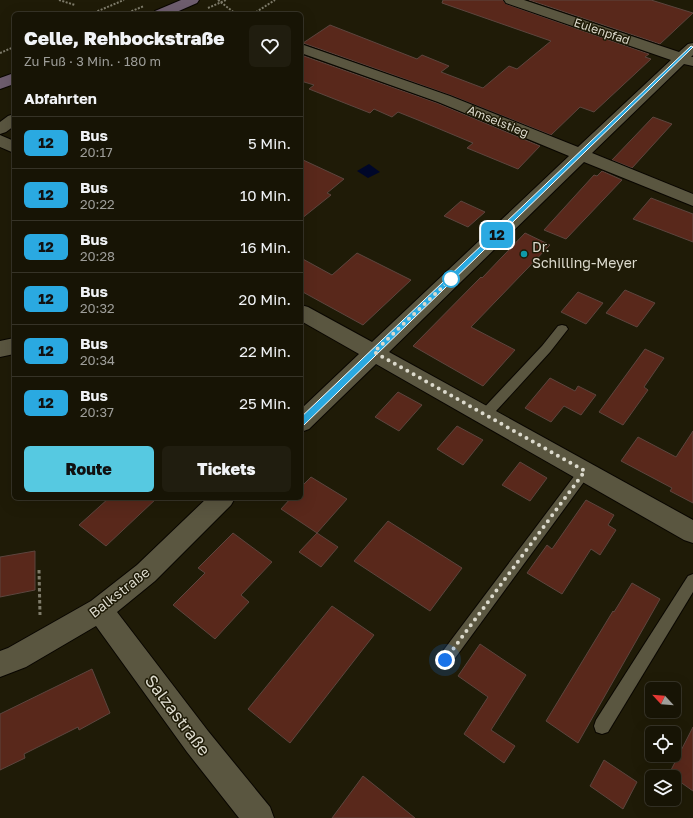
<!DOCTYPE html>
<html lang="de">
<meta charset="utf-8">
<style>
body{margin:0;font-family:"Golos Text",sans-serif;background:#201d0f;color:#f1f3f6;height:100vh;display:flex;flex-direction:column;font-size:15px;white-space:nowrap}
*{box-sizing:border-box;margin:0}
p{font-size:13px;color:#9e9e9a}
.icon{flex:none;width:22px;height:22px;fill:none;stroke:currentColor;stroke-width:2;stroke-linecap:round;stroke-linejoin:round}
.map{position:relative;flex:1;overflow:hidden}
.side{position:absolute;left:12px;top:12px;width:291px;height:488px;display:flex;flex-direction:column;background:#171405;border-radius:6px;box-shadow:0 4px 16px #0002,0 0 0 1px #363327}
.side>*{flex:none}
.badge{padding:0 8px;border-radius:6px;font-size:14px;line-height:26px}
.needle{width:26px;rotate:296deg}
.controls{position:absolute;left:645px;top:682px;display:grid;gap:8px}
.controls a{display:grid;place-items:center;width:36px;height:36px;border-radius:6px;background:#171405;box-shadow:0 4px 16px #0002,0 0 0 1px #363327;font-size:20px}
.you{position:absolute;width:20px;height:20px;margin:-10px;border:3px solid #fff;border-radius:50%;background:#1a73e8;box-shadow:0 0 0 6px #1a73e833}
.map>.badge{position:absolute;translate:-50% -50%;box-shadow:0 0 0 2px #fff}
h2{padding:0 12px;font-size:15px;line-height:36px}
.round{display:grid;place-items:center;flex:none;width:42px;height:42px;border-radius:6px;background:#201d0f}
.head{display:flex;align-items:center;justify-content:space-between;height:68px;padding:0 12px}
h1{font-size:19px;font-weight:800;line-height:30px}
.primary-button{display:flex;gap:8px;margin-top:auto;padding:8px 12px}
.primary-button a{flex:1;height:46px;border-radius:6px;background:#56c9e1;color:#111;font-size:16px;font-weight:800;line-height:46px;text-align:center}
.primary-button a+a{background:#201d0f;color:#f1f3f6}
ul{padding:0;list-style:none}
li{display:flex;align-items:center;gap:12px;height:52px;padding:0 12px;border-top:1px solid #363327}
li div{flex:1}
li b{display:block;font-size:15px}
li em{font-style:normal}
li .badge{min-width:44px;font-weight:700;text-align:center}
.map>svg:first-child{display:block}
.water{fill:#000729}
.building{fill:#59281b;stroke:#5c453e}
.lines{fill:none;stroke-linecap:round;stroke-linejoin:round}
.service-casing{stroke:#090600;stroke-width:2}
.minor-casing{stroke:#090600;stroke-width:2}
.secondary-casing{stroke:#090600;stroke-width:2}
.path-far1{stroke:#7f7c6b;stroke-width:2;stroke-dasharray:2 1.5;stroke-linecap:butt}
.path{stroke:#7f7c6b;stroke-width:3;stroke-dasharray:3.5 2.5;stroke-linecap:butt}
.service{fill:#5a5640;fill-rule:evenodd}
.minor{fill:#5a5640;fill-rule:evenodd}
.secondary{fill:#6e5d6e;fill-rule:evenodd}
.line{fill:#2aa9e1;stroke:#fff}
.walk{stroke:#dcdacd;stroke-width:4;stroke-dasharray:0 7.2}
.culture-dot{fill:#0f9aa8;stroke:#1f1b07;stroke-width:1.5}
.stop-dot{fill:#fff;stroke:#2aa9e1;stroke-width:2}
.labels{text-anchor:middle;dominant-baseline:central;stroke-width:3;stroke-linejoin:round;paint-order:stroke}
.far-street-label{font-size:12px;fill:#dcdacd;stroke:#1f1b07}
.poi-label{font-size:14px;fill:#dcdacd;stroke:#1f1b07;text-anchor:start}
.street-label{font-size:14px;fill:#dcdacd;stroke:#1f1b07}
.near-street-label{font-size:17px;fill:#dcdacd;stroke:#1f1b07}
</style>
<div class="map">
<svg width="693" height="818" viewBox="0 0 693 818">
<rect width="100%" height="100%" fill="#1f1b07"/>
<path class="water" d="M369,164l11,8 -12,6 -11,-7z"/>
<g class="building">
<path d="M443,0h60l3,4 143,50 -4,3 6,2 -57,53 -14,-5 -29,28 -101,-40 -147,-52 27,-18 87,34 5,-4 27,11 -8,6 42,16 26,-22 8,3 34,-28 -109,-38z"/>
<path d="M529,0h122l42,13 -33,31z"/>
<path d="M301,55l136,48 103,43 -22,23 -51,-21 6,-5 -55,-23 -20,-8 -6,5 -18,-8 -4,4 -61,-24 5,-4 -13,-4z"/>
<path d="M653,117l19,7 -40,44 -20,-8z"/>
<path d="M301,159l43,20 -17,14 4,2 -30,24z"/>
<path d="M602,171l20,9 -56,59 -22,-9 50,-55 3,1z"/>
<path d="M651,198l42,16v28l-60,-23z"/>
<path d="M461,201l24,11 -17,15 -24,-11z"/>
<path d="M525,233l25,12 -79,82 44,23 -32,36 -70,-40 68,-69 1,1z"/>
<path d="M357,253l54,27 -48,45 -62,-34v-33l31,17z"/>
<path d="M625,290l30,13 -18,24 -31,-14z"/>
<path d="M578,292l25,11 -17,21 -25,-12z"/>
<path d="M645,349l19,9 -20,29 4,3 -25,35 -24,-13z"/>
<path d="M550,378l25,13 3,-5 18,9 -15,20 -17,-9 -13,16 -26,-14z"/>
<path d="M398,392l24,13 -23,26 -24,-14z"/>
<path d="M457,426l26,14 -20,25 -26,-16z"/>
<path d="M693,431v72l-23,-12 2,-3 -51,-27 17,-24 38,20z"/>
<path d="M520,462l27,16 -17,23 -28,-16z"/>
<path d="M311,477l36,22 -30,34 -36,-24 10,-11h10v-11z"/>
<path d="M109,498h48l-51,48 -27,-21z"/>
<path d="M586,500l28,15 -6,10 8,5 -16,25 -9,-6 -29,45 -35,-21 20,-28 5,4z"/>
<path d="M388,521l74,47 -32,43 -76,-50z"/>
<path d="M233,533l39,29 -31,33 8,7 -34,37 -42,-34 32,-32 -7,-5z"/>
<path d="M317,533l21,14 -17,20 -22,-15z"/>
<path d="M35,551v39l-35,7v-40z"/>
<path d="M632,583l28,16 -82,144 -32,-22 67,-110 1,1z"/>
<path d="M332,606l42,29 -84,108 -42,-34z"/>
<path d="M480,644l46,31 -35,55 24,16 -11,17 -40,-29 24,-37 -30,-21z"/>
<path d="M92,669l18,44 -31,17 -1,-3 -54,27 1,4 -25,12v-56z"/>
<path d="M693,727v64l-24,-17z"/>
<path d="M604,760l33,22 -14,27 -33,-23z"/>
<path d="M363,776l20,16 32,26h-83z"/>
</g>
<g class="lines">
<g class="service-casing">
<g id="service">
<path d="M562,325l4,1 2,3 -18,23 -54,59c-5,5 -9,10 -16,7l-2,-3 2,-3 62,-66 16,-20z"/>
<path d="M585,466l4,1 2,4 -2,4 -139,190 -5,2 -5,-2 -2,-5 2,-5 141,-188z"/>
<path d="M693,574v18l-85,140 -6,2 -6,-2 -2,-6 2,-6 92,-144z"/>
</g>
</g>
<g class="minor-casing">
<g id="minor">
<path d="M504,0h20l155,52 9,-8 5,-1v12l-2,2h2v9l-9,-2 -92,89 101,41v12l-109,-44 -195,190 304,168v23l-9,-3 -308,-176 -67,65 -8,3v-23l58,-55 -58,-33v-16l7,2 64,35 197,-186 -131,-54 -137,-49v-9l149,52 128,51 93,-87 -165,-57z"/>
<path d="M14,114v12l-8,6 -6,2v-12l8,-6z"/>
<path d="M0,135l14,6v12l-14,-6z"/>
<path d="M14,338v16l-14,3v-16z"/>
<path d="M207,498h28l-4,7 -76,76 -38,31 91,119 62,76 4,11h-35l-52,-66 -91,-126 -70,41 -26,10v-26l8,-3 83,-47 46,-36z"/>
</g>
</g>
<g class="secondary-casing">
<g id="secondary">
<path d="M181,0h18l-2,3 -25,11h-19l2,-3z"/>
<path d="M14,73v11l-14,5v-11z"/>
</g>
</g>
<g class="path-far1">
<path d="M59,0l16,5"/>
<path d="M218,0l18,14"/>
<path d="M208,8l18,-8"/>
<path d="M91,14l33,-14"/>
<path d="M125,14l19,-8"/>
<path d="M253,14l22,-14"/>
<path d="M0,53l14,-6"/>
</g>
<path class="path" d="M39,570l1,45"/>
<use href="#service" class="service"/>
<use href="#minor" class="minor"/>
<use href="#secondary" class="secondary"/>
</g>
<path class="line" d="M691,46l2,1 -389,378h-6v-5z"/>
<g class="lines">
<path class="walk" d="M445,660l140,-189 -211,-119 78,-74 -1,1"/>
</g>
<circle class="culture-dot" cx="524" cy="254" r="4"/>
<circle class="stop-dot" cx="451" cy="279" r="8"/>
<g class="labels">
<g class="far-street-label">
<text transform="translate(602 31) rotate(19)">Eulenpfad</text>
<text transform="translate(498 121) rotate(22)">Amselstieg</text>
</g>
<g class="poi-label">
<text x="532" y="246">Dr.<tspan x="532" dy="16">Schilling-Meyer</tspan></text>
</g>
<g class="street-label">
<text transform="translate(119 592) rotate(-38)">Balkstraße</text>
</g>
<g class="near-street-label">
<text transform="translate(178 715) rotate(53)">Salzastraße</text>
</g>
</g>
</svg>
<div class="controls">
<a><svg class="needle" viewBox="-14 -14 28 28"><path d="M0-13l5 13h-10z" fill="#e53935"/><path d="M0 13l5-13h-10z" fill="#9e9e9a"/></svg></a>
<a><svg class="icon" aria-label="locate" viewBox="0 0 24 24"><circle cx="12" cy="12" r="6"/><path d="M12 2v4M12 18v4M2 12h4M18 12h4"/></svg></a>
<a><svg class="icon" aria-label="layers" viewBox="0 0 24 24"><path d="M12 4l9 5-9 5-9-5zM3 14l9 5 9-5"/></svg></a>
</div>
<div class="you" style="left:445px;top:660px"></div>
<b class="badge" style="left:497px;top:235px;background:#2aa9e1;color:#111">12</b>
<section class="side">
<div class="head"><div><h1>Celle, Rehbockstraße</h1><p>Zu Fuß · 3 Min. · 180 m</p></div><a class="round"><svg class="icon" aria-label="heart" viewBox="0 0 24 24"><path d="M12 20l-8-8c-3-5 5-10 8-4 3-6 11-1 8 4z"/></svg></a></div>
<h2>Abfahrten</h2>
<ul>
<li><span class="badge" style="background:#2aa9e1;color:#111">12</span><div><b>Bus</b><p>20:17</p></div><em>5 Min.</em></li>
<li><span class="badge" style="background:#2aa9e1;color:#111">12</span><div><b>Bus</b><p>20:22</p></div><em>10 Min.</em></li>
<li><span class="badge" style="background:#2aa9e1;color:#111">12</span><div><b>Bus</b><p>20:28</p></div><em>16 Min.</em></li>
<li><span class="badge" style="background:#2aa9e1;color:#111">12</span><div><b>Bus</b><p>20:32</p></div><em>20 Min.</em></li>
<li><span class="badge" style="background:#2aa9e1;color:#111">12</span><div><b>Bus</b><p>20:34</p></div><em>22 Min.</em></li>
<li><span class="badge" style="background:#2aa9e1;color:#111">12</span><div><b>Bus</b><p>20:37</p></div><em>25 Min.</em></li>
</ul>
<div class="primary-button"><a>Route</a><a>Tickets</a></div>
</section>
</div>
